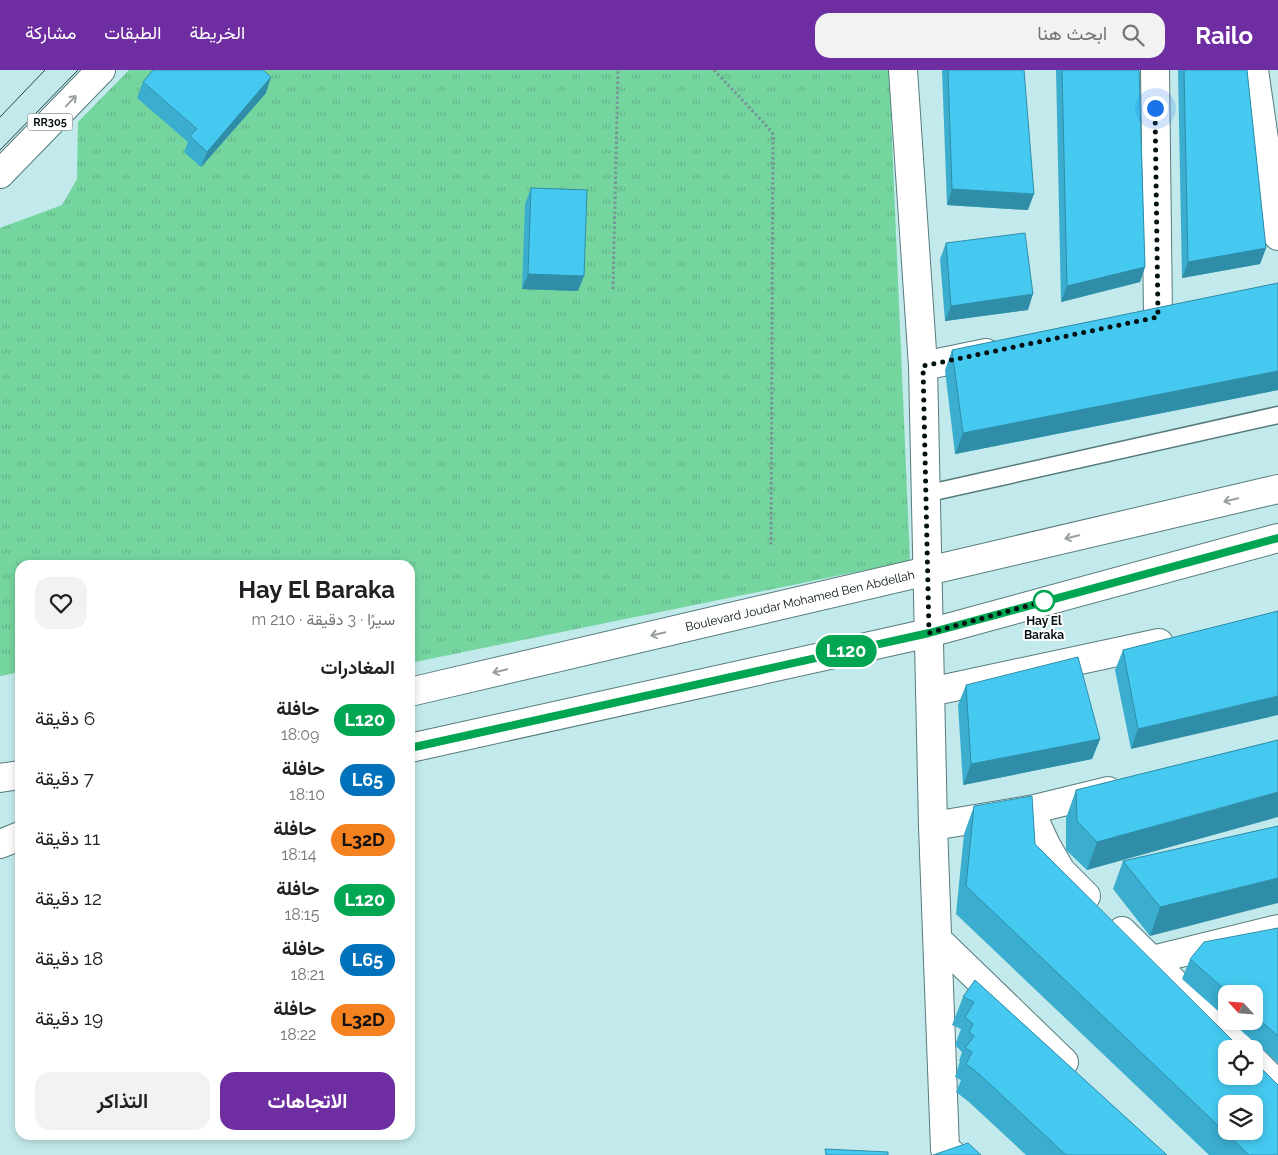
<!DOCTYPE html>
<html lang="ar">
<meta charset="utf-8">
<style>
body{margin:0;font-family:Raleway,Vazirmatn,sans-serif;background:#f2f2f2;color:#202124;direction:rtl;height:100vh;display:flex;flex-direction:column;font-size:19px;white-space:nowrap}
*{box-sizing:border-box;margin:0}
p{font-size:16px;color:#757577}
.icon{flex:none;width:28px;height:28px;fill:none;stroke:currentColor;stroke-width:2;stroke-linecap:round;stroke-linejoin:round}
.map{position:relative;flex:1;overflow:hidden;direction:ltr}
.details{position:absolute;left:15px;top:490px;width:400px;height:580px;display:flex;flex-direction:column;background:#fff;border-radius:15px;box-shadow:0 2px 8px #0003;direction:rtl}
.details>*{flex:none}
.badge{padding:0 10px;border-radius:16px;font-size:18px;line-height:32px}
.needle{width:32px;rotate:296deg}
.buttons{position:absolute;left:1218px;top:915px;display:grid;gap:10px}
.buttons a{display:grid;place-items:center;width:45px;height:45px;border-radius:10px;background:#fff;box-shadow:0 2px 8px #0003;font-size:25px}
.you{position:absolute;width:25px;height:25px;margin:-12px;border:4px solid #fff;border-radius:50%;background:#1a73e8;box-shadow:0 0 0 8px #1a73e833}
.map>.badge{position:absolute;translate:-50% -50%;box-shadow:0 0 0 2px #fff}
h2{padding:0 20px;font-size:19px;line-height:45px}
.round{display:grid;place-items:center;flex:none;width:52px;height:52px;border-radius:15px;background:#f2f2f2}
.headline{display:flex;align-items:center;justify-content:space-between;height:85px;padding:0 20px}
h1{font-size:24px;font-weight:700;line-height:38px}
.primary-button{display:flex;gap:10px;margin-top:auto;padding:10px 20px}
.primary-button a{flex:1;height:58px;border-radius:15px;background:#6f2da2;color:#fff;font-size:20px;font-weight:700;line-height:58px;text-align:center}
.primary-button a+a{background:#f2f2f2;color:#202124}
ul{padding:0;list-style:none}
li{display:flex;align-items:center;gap:15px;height:60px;padding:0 20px}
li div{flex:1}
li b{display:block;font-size:19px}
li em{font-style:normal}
li .badge{min-width:55px;font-weight:700;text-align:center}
header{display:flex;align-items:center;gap:30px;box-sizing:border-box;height:70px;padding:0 25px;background:#6f2da2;color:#fff}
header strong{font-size:24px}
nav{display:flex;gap:28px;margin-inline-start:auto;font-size:18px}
.search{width:350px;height:45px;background:#f2f2f2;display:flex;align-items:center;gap:12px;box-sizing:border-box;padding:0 18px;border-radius:15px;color:#757577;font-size:19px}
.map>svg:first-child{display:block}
.grass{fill:url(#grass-tufts)}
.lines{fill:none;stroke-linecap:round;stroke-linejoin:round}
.lane-casing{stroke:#567b7d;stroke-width:19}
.street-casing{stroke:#567b7d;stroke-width:30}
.secondary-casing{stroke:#567b7d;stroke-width:30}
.primary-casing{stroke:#567b7d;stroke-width:30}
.path{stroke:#779596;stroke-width:3;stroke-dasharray:2.5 2.5;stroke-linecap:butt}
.lane{stroke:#fff;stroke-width:16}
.street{stroke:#fff;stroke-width:28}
.secondary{stroke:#fff;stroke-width:28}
.primary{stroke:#fff;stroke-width:28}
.tram{stroke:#2c3f40;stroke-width:1}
.wall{fill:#3badce}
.shaded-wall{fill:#308da8}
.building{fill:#45c9f0;stroke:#308da8;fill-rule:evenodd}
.oneway{stroke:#9aa0a0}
.line-casing{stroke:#fff;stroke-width:11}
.line{stroke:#00a651;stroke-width:8}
.walk{stroke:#031112;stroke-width:5;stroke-dasharray:0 9}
.stop-dot{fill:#fff;stroke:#00a651;stroke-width:2.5}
.labels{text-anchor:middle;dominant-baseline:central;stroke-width:4;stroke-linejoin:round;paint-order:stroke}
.shield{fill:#fff;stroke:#4f5859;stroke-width:1}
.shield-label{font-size:11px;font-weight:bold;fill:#031112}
.street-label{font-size:12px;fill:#031112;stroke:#fff}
.stop-label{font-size:12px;font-weight:bold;fill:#031112;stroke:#fff}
</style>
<header>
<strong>Railo</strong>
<div class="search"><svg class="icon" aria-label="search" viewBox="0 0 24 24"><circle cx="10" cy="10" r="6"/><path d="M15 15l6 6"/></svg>ابحث هنا</div>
<nav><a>الخريطة</a><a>الطبقات</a><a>مشاركة</a></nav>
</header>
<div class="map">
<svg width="1278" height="1085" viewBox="0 0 1278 1085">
<defs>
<pattern id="grass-tufts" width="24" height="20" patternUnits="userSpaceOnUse" patternTransform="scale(1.25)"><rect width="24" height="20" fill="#75d59f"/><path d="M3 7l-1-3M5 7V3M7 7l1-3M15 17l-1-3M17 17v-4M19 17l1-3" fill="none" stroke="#64b688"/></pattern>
</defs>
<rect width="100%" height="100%" fill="#c2eaec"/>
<path class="grass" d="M129,0h760l21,491 -500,102v-98h-390v107l-20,4v-448l62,-23 15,-26 1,-57z"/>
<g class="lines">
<g class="lane-casing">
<path id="lane" d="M925,424l353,-79"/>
</g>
<g class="street-casing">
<g id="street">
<path d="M903,0l20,296 10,460 12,323 8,6"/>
<path d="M1155,0l3,247"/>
<path d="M1254,0l24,166"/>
<path d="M923,296l63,-13"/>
<path d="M930,622l229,-49"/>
<path d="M1030,740l16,35 15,26 25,25"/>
<path d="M933,756l97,-16 78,-19"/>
<path d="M1122,861l119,118"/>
<path d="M939,871l125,121"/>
<path d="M1152,890l126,-31"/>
<path d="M1254,991l24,24"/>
</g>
</g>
<g class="secondary-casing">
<g id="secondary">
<path d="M410,622l868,-203"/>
<path d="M410,678l519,-115 349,-95"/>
<path d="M0,708l20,-3"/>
<path d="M0,774l20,-8"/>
</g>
</g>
<g class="primary-casing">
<path id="primary" d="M0,104l101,-104"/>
</g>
<g class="path">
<path d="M714,0l50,53 9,11 -2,411"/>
<path d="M613,219l5,-219"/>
</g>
<use href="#lane" class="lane"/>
<use href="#street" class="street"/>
<use href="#secondary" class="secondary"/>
<use href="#primary" class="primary"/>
<g class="tram">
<path d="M0,47l45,-47"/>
<path d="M0,80l78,-80"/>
</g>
</g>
<g class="wall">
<path d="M942,0h82l4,140 -81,-5z"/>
<path d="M1056,0h83l6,197 -5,15 -79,20z"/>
<path d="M1178,0h69l19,178 -6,16 -78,14z"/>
<path d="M143,12l123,11 -65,74 -17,-15 4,-10 -51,-44z"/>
<path d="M531,118l47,103 -56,-2 3,-85z"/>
<path d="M946,173l82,67 -83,11 -5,-62z"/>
<path d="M1278,213v107l-323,64 -10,-84 7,-20z"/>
<path d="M1278,541l-147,138 -16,-79 8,-20z"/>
<path d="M966,615l134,54 -8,20 -129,26 -5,-80z"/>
<path d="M1278,670l-191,130 -21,-20v-32l10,-28z"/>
<path d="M974,736l61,38 243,311h-69l-253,-241 8,-80z"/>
<path d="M1278,756l-128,110 -37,-47 10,-28z"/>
<path d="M1278,858v135l-48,-42h24v-27h-28v24l-44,-39 8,-20z"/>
<path d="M975,910l192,175h-141l-57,-53 -13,-10 5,-12 -6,-3 5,-16h-1l3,-9 -7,-7 6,-16 -9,-4 11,-28z"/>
</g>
<g class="shaded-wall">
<path d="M271,7l-5,16 -65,74 6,-15z"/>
<path d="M952,119l82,5 -6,16 -81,-5z"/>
<path d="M1266,178l-6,16 -78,14 6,-16z"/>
<path d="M1145,197l-5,15 -79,20 6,-16z"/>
<path d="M528,204l56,2 -6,15 -56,-2z"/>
<path d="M1033,224l-5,16 -83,11 6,-15z"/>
<path d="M1278,301v19l-323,64 8,-21z"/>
<path d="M1278,626v19l-147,34 7,-20z"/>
<path d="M1100,669l-8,20 -129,26 8,-21z"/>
<path d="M1278,722v25l-191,53 10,-28z"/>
<path d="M1278,808v25l-128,33 10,-29z"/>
</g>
<g class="building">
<path d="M153,0h110l8,7 -64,75 -17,-16 7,-7 -54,-47z"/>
<path d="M948,0h76l10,124 -82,-5z"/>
<path d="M1062,0h77l6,197 -78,19z"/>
<path d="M1184,0h63l19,178 -78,14z"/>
<path d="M531,118l56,2 -3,86 -56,-2z"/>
<path d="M1025,163l8,61 -82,12 -5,-63z"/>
<path d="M1278,213v88l-315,62 -11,-83z"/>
<path d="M1278,541v85l-140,33 -15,-79z"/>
<path d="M1078,587l22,82 -129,25 -5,-79z"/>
<path d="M1278,670v52l-181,50 -20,-21 -1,-31z"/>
<path d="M1032,726l3,48 206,205h-15v27h28v-15l24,24v70h-29l-283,-269 8,-80zM1226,1034h28v27h-28z"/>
<path d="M1278,756v52l-118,29 -37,-46z"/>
<path d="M1278,858v108l-24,-21v-21h-24l-40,-35 14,-17z"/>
<path d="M975,910l192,175h-101l-87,-81 -13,-10 6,-12 -7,-4 9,-12 -5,-4 4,-8 -8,-7 9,-15 -11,-5z"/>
<path d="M968,1073l13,12h-48z"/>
<path d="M825,1079l63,3v3h-62z"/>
</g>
<defs><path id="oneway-shaft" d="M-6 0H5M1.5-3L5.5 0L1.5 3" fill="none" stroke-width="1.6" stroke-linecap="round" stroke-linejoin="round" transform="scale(1.25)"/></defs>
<g class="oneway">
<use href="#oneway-shaft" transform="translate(71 31) rotate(-46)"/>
<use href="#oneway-shaft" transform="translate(1231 430) rotate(167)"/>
<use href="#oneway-shaft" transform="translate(1072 467) rotate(167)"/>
<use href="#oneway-shaft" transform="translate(658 564) rotate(167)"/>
<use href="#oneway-shaft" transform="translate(500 601) rotate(167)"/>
</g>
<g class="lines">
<g class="line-casing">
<path id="line" d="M410,678l519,-115 349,-95"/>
</g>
<use href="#line" class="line"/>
<path class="walk" d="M1044,531l8,-2 -123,34 -6,-267 235,-49 -3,-209"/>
</g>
<circle class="stop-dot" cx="1044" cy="531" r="10"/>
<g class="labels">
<rect class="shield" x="27.5" y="43.5" width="45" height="17" rx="4"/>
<g class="shield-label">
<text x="50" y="52">RR305</text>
</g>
<g class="street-label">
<text transform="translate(800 531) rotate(-13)">Boulevard Joudar Mohamed Ben Abdellah</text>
</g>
<g class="stop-label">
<text x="1044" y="551">Hay El<tspan x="1044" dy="14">Baraka</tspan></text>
</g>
</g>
</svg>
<div class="buttons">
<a><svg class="needle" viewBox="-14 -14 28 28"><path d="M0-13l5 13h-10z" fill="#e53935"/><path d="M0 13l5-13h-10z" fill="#757577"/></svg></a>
<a><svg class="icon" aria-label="locate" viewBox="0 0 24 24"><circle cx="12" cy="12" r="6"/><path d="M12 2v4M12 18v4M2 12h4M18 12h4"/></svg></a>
<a><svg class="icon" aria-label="layers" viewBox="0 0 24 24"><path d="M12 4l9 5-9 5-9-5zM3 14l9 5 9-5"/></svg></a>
</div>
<div class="you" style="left:1155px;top:38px"></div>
<b class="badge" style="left:846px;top:581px;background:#00a651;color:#fff">L120</b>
<section class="details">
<div class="headline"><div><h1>Hay El Baraka</h1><p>سيرًا · 3 دقيقة · 210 m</p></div><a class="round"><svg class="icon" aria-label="heart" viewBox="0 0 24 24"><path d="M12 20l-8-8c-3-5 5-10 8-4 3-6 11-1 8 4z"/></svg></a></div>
<h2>المغادرات</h2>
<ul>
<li><span class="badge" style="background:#00a651;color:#fff">L120</span><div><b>حافلة</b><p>18:09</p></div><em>6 دقيقة</em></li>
<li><span class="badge" style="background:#0072bc;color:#fff">L65</span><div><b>حافلة</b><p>18:10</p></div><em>7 دقيقة</em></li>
<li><span class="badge" style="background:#f58220;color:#111">L32D</span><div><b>حافلة</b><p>18:14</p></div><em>11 دقيقة</em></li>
<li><span class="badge" style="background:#00a651;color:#fff">L120</span><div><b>حافلة</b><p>18:15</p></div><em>12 دقيقة</em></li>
<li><span class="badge" style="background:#0072bc;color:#fff">L65</span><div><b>حافلة</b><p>18:21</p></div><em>18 دقيقة</em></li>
<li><span class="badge" style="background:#f58220;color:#111">L32D</span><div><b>حافلة</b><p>18:22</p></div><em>19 دقيقة</em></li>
</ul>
<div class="primary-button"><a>الاتجاهات</a><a>التذاكر</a></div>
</section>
</div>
